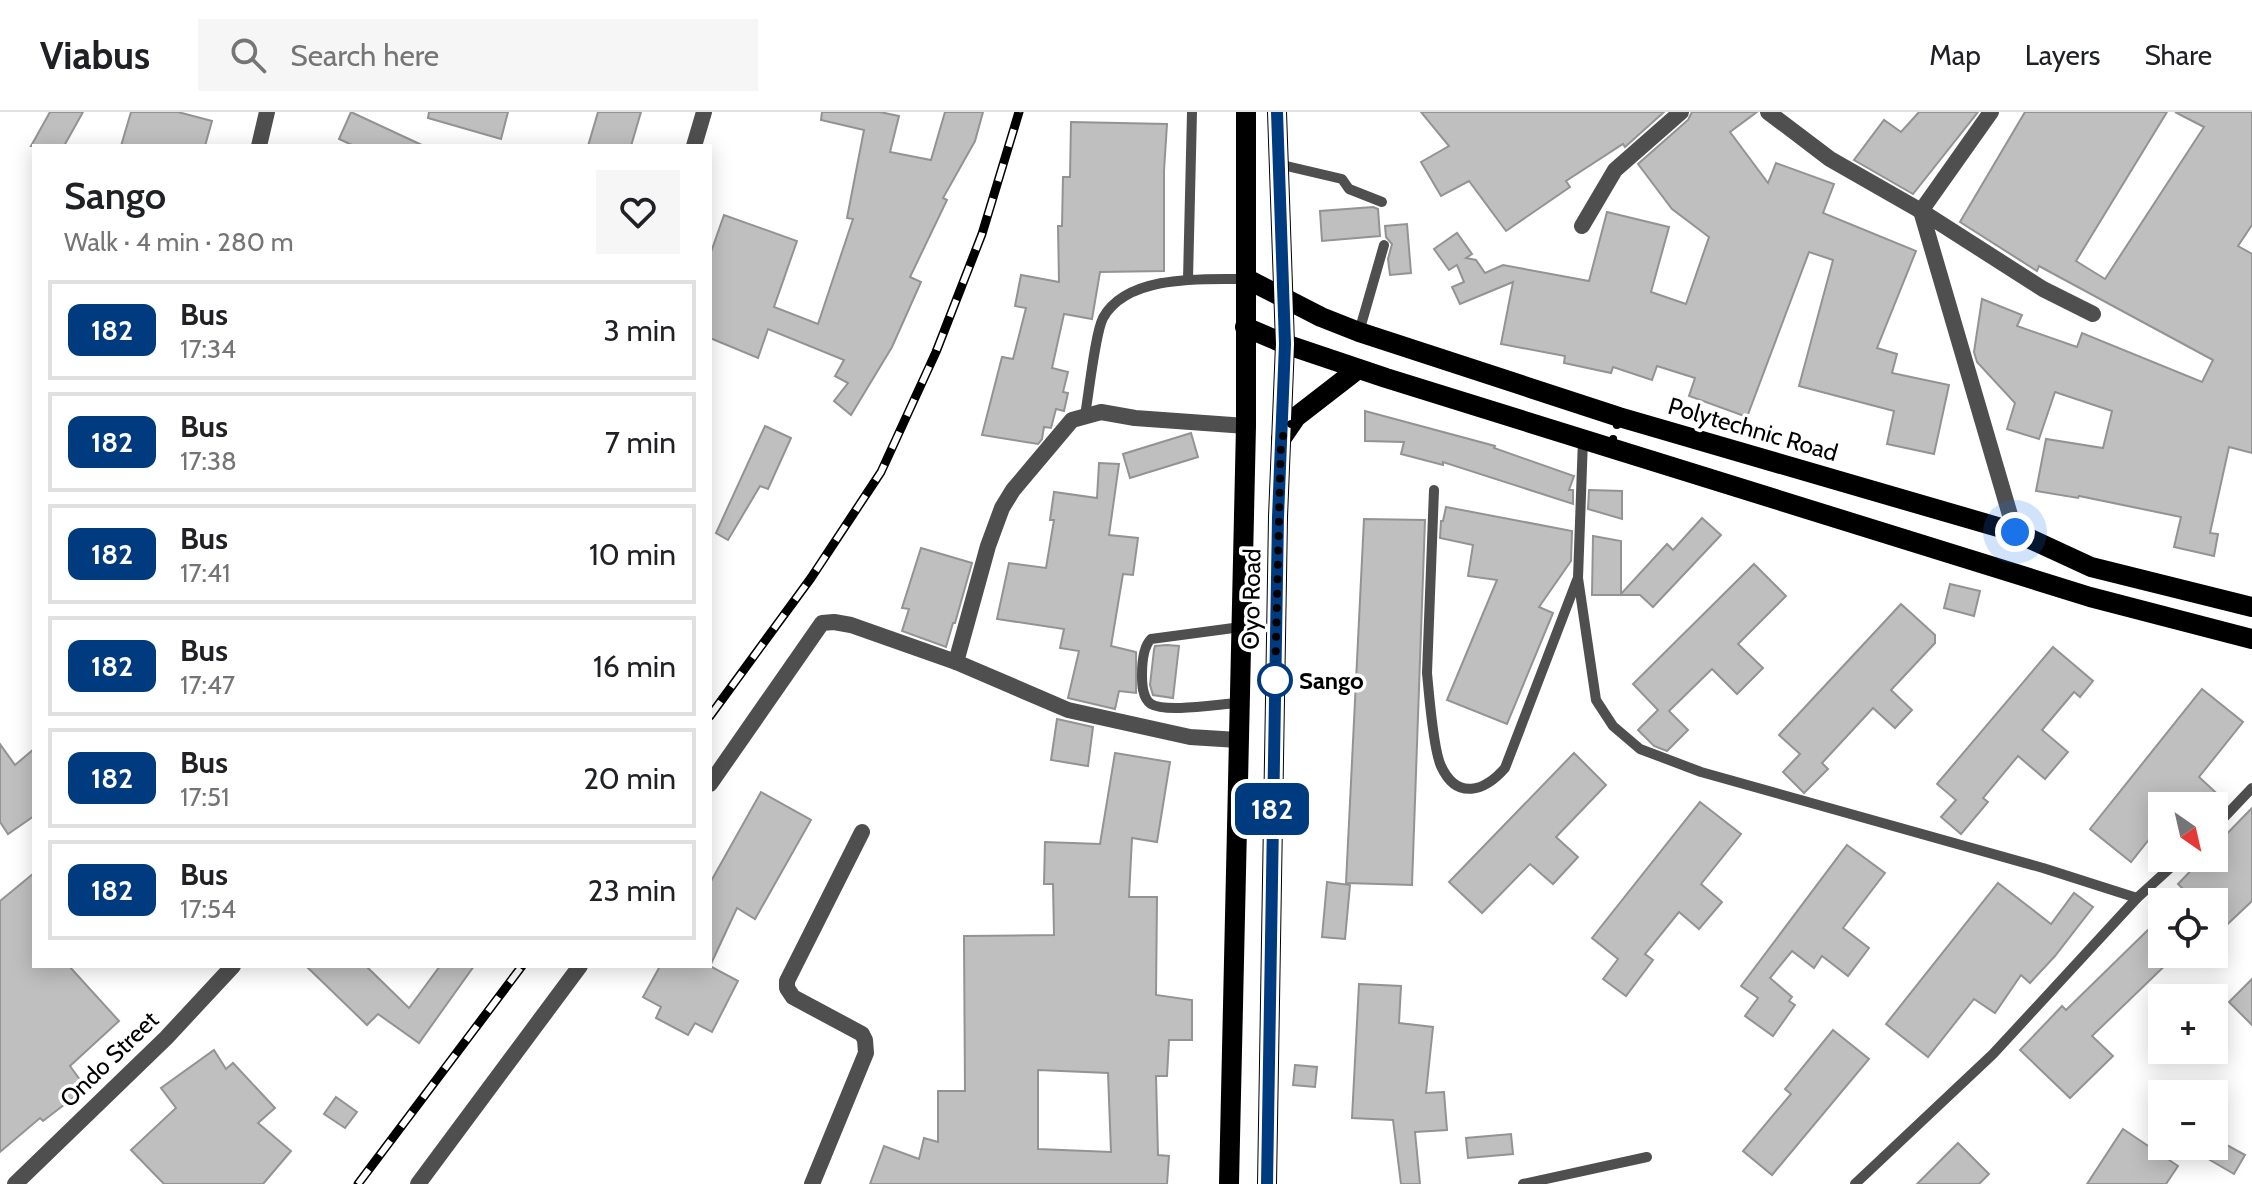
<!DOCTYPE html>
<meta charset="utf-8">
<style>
body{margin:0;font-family:Cabin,sans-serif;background:#f6f6f6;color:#202124;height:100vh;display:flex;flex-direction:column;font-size:30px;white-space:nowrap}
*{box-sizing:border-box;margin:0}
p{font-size:26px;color:#757577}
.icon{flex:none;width:44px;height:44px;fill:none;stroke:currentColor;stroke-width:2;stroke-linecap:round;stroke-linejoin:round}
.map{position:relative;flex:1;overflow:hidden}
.panel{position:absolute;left:32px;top:32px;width:680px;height:824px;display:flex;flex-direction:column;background:#fff;border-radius:0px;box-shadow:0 4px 20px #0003}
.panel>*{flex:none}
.badge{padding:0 16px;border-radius:12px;font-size:28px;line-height:52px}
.needle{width:52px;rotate:146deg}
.tools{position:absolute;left:2148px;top:680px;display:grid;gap:16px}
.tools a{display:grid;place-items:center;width:80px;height:80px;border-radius:0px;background:#fff;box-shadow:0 4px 20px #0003;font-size:40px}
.you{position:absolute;width:40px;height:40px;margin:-20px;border:6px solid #fff;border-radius:50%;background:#1a73e8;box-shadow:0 0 0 12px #1a73e833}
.map>.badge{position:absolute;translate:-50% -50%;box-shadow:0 0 0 4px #fff}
.round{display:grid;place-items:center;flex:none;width:84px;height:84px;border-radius:0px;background:#f6f6f6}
.summary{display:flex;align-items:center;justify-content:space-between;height:136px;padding:0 32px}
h1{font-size:38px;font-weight:600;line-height:60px}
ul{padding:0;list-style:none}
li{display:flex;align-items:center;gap:24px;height:100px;margin:0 16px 12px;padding:0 16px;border:4px solid #e0e0e0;border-radius:0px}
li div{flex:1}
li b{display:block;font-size:30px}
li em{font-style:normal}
li .badge{min-width:88px;font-weight:700;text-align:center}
header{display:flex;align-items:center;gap:48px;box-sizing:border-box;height:112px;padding:0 40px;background:#fff;border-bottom:2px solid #e0e0e0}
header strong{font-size:38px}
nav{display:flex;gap:44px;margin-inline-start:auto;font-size:28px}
.search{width:560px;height:72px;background:#f6f6f6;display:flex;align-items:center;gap:20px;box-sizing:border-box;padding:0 28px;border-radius:0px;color:#757577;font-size:30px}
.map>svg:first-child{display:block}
.building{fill:#bfbfbf;stroke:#939393;stroke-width:2;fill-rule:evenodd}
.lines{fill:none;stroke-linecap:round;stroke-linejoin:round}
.lane{stroke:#4f4f4f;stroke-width:10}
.street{stroke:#4f4f4f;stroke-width:16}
.primary{stroke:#000;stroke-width:20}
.rail-casing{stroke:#000;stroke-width:9}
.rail{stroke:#fff;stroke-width:6;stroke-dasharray:18;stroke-linecap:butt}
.line-casing{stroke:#fff;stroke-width:18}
.line{stroke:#003b80;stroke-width:12}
.walk{stroke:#000;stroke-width:8;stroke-dasharray:0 14.4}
.stop-dot{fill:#fff;stroke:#003b80;stroke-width:4}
.labels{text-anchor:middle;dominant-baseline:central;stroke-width:7;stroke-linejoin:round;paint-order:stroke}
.street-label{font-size:24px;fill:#000;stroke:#fff}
.stop-label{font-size:24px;font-weight:bold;fill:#000;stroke:#fff;text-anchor:start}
</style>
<header>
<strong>Viabus</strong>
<div class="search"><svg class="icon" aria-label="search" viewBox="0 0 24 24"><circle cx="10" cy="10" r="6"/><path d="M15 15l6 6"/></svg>Search here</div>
<nav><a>Map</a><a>Layers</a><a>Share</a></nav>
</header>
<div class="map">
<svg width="2252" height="1072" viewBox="0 0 2252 1072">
<rect width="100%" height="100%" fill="#fff"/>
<g class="building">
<path d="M50,0h33l-19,34h-33z"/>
<path d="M131,0h47l34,9 -7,25h-84z"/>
<path d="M351,0l73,34h-70l-15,-7z"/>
<path d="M429,0h79l-7,27 -73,-21z"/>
<path d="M598,0h43l-10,34h-43z"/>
<path d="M822,0h58l19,4 -9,36 41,8 14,-48h38l-8,29 -32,57 4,2 -37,77 11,5 -29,65 -41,68 -17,-14 14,-18 -13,-7 9,-16 -76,-31 -10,29 -48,-20v-83l14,-40 73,26 -23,66 44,17 35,-105 -6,-1 17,-88 -43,-10z"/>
<path d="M1421,0h243l-39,35 -2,-3 -57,37 4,6 -64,44 -37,-50 -28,15 -20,-34 28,-16z"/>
<path d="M1692,0h65l-27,20 38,51 8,-20 58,21 -11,29 93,38 -39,97 20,6 -5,19 57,12 -15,69 -47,-10 7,-33 -95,-25 34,-126 -24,-8 -62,165 -58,-21 6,-18 -38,-12 -5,14 -39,-13 -2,6 -47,-10 1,-7 -64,-12 12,-62 -53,22 -8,-17 12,-5 -7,-17 -8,5 -15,-21 23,-16 15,21 -6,4 10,2 9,13 18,-8 86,16 18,-69 62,15 -18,65 35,12 23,-67 -37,-28 -34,-45 50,-44z"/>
<path d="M1919,0h59l-65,82 -59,-34 30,-40 17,12z"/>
<path d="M2025,0h142l-91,149 29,18 99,-152 -29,-15h77v113l-14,21 14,8v199l-23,-6 -19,86 8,1 -4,22 -40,-9 7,-30 -102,-21 -1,2 -42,-7 10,-52 57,9 9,-37 -57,-19 -16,47 -32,-10 8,-26 -38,-41 -3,-10 8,-53 40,16 -5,11 60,21 5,-14 120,49 11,-22 -174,-94 -2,5 -77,-49z"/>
<path d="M1071,10l96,2 -3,47v100l-64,1 -8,47 -28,-5 -12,54 16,4 -5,20 5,1 -4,18 -8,-2 -5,19 -7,-1 -2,12 -4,5 -56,-9 20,-78 11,2 13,-51 -11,-2 6,-31 38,7 -1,-56h4l1,-49h7z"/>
<path d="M1373,95l5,2 2,27 -58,5 -2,-30z"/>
<path d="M1407,112l4,49 -21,2 -2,-16 4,-15 -6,-7 -1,-11z"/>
<path d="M1365,299l130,35 -1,2 80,28 -5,14h4v14l-130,-42v3l-42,-11 3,-12 -39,-1z"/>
<path d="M765,314l26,12 -23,51 -8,-3 -32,54 -12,-7z"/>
<path d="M1191,321l7,24 -68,21 -7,-24z"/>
<path d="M1099,351l20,1 -10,71 29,3 -5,37 -10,-1 -12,72 25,6v41l-17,-2 -4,18 -47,-11 11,-47 -19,-3 4,-19 -67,-10 12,-56 37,5 8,-48h-4l4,-28 43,6z"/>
<path d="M1589,378l33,1v28l-34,-10z"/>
<path d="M1446,395l126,24 -1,30 -32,46 14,6 -46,111 -60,-24 50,-120 -29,-4 5,-31 -33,-7 1,-17h2z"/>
<path d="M1702,406l19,17 -68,72 -13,-12h-48l1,-59 28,5v53l46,-50 6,6z"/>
<path d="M1364,407l61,1 -13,365 -66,-2z"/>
<path d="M921,436l51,15 -17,60h-2l-7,24 -44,-16 7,-22 -7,-1z"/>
<path d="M1754,452l32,32 -48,48 25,24 -26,26 -25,-25 -43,42 19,19 -21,21 -13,-5 -16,-16 20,-20 -25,-26z"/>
<path d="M1950,472l30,7 -6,25 -30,-8z"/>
<path d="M1901,492l34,31v8l-44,47 21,20 -17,18 -22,-20 -51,55 6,6 -24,24 -21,-21 17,-18 -21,-19z"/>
<path d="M1167,533l12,1 -6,52 -20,-3 -3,-10 4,-35 1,-4z"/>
<path d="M2053,535l40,34 -13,16 -6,-5 -32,38 26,22 -23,27 -27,-23 -35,42 5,4 -27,32 -20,-17 15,-17 -19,-16z"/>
<path d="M2202,577l41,33 -44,55 28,26 -3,3h-62v17l-31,39 -41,-33z"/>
<path d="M1057,607l36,8 -5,39 -37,-6z"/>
<path d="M0,632l15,21 19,-16v67l-26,18 -8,-12z"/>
<path d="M1115,641l55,9 -13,80 -25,-4 -3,59h28l-1,98 36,5v40h-23l-2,36h-11l2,79 11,1 -2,28h-297l14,-38 35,13 5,-21 14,4v-51h27l-1,-155 90,-1 -1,-51h-9l1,-42 55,2zM1038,958l70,3 3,79 -73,-3z"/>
<path d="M1574,641l32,32 -50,52 22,20 -25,27 -23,-20 -48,49 -33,-31z"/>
<path d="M761,680l50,28 -56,99 -18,-11 -27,58v-83z"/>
<path d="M1700,690l41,32 -40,50 21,18 -23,27 -20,-17 -34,42 8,6 -27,36 -23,-17 15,-20 -26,-21z"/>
<path d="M2252,696v93l-38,36v-35h-18l-18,-18 25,-26h11v-11z"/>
<path d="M1847,733l38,28 -42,55 26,20 -21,28 -26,-20 -8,12 -22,-17 -22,27 22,19 -3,4 6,4 -22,31 -28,-20 13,-18 -17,-12z"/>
<path d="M34,761v93h35l50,55 -49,45 16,22 -43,33 -3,-3 -40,34v-251z"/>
<path d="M1327,770l23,3 -5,54 -23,-2z"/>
<path d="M1998,771l53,41 23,-31 19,14 -38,49 -25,27 -9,-8 -26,38 -21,-14 -46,58 -42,-33z"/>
<path d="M2150,816l12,13v13h15l-85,82 21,20 -43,42 -50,-48 42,-44 4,4z"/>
<path d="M306,854h60l43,42 31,-42h34l-55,77 -41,-29 -11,11z"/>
<path d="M660,854h50l28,15 -26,51 -17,-9 -7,12 -32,-17 5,-11 -18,-10z"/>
<path d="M2252,867v46l-23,-23z"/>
<path d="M1359,872l42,2 -2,37 34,4 -7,66 18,-1 3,38 -32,2 5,52h-19l-8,-64 -41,-2z"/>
<path d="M1833,918l36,29 -97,116 -29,-24 48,-57 -6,-5z"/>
<path d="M214,938l12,19 7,-6 42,45 -17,15 33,28 -28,33h-99l-33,-34 45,-42 -15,-20z"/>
<path d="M1295,953l22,2 -2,20 -22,-2z"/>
<path d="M336,985l21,15 -12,16 -21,-14z"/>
<path d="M2123,1017l55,37 -12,18h-79z"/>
<path d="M1511,1022l2,20 -45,4 -2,-20z"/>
<path d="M2214,1026l31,17 -11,19 -31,-18 6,-10h5z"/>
<path d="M1958,1031l31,31 -10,10h-62z"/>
</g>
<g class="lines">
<g class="lane">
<path d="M1278,52l64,15 7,10 33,13"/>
<path d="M1188,167l4,-167"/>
<path d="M1359,220l25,-87"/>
<path d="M1085,303c4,-22 10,-81 18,-97 24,-44 101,-39 143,-39"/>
<path d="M1583,327l-5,139 18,122 17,26 27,23 61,23 342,96 94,30"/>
<path d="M1434,378l-7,183c2,20 6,76 14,93 16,35 44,25 64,2l72,-188"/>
<path d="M1239,591c-20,1 -73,10 -88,1 -9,-6 -9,-21 -9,-29 0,-12 1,-28 9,-36l90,-12"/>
<path d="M2214,716l38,-40"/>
<path d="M1523,1072l124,-27"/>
<path d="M1855,1072l138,-130 144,-156 44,-40"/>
</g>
<g class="street">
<path d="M1768,0l62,47 91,52 122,78 50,25"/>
<path d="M1991,0l-70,99 94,321"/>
<path d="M259,34l8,-34"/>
<path d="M694,34l10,-34"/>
<path d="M1582,114l33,-56 66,-58"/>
<path d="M1238,628l-48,-3 -122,-27 -112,-48 32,-116 14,-38 11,-18 59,-70 29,-8 34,6 111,8"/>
<path d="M710,672l112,-161 12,-1 17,3 105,37"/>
<path d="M15,1072l151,-146 67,-72"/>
<path d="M418,1072l162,-218"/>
<path d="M812,1072l54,-131 -1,-13 -3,-6 -69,-37 -6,-9v-7l75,-149"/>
</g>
<g class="primary">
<path d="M1247,167l74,38 38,15 260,85 396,115 76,35 161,40"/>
<path d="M1245,215l40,17 101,34 704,219 162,42"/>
<path d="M1281,327l15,-22 62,-48"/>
<path d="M1229,1072l17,-758v-314"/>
<path d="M1267,1072l11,-667 7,-173 -8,-232"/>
</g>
<g class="rail-casing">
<g id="rail">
<path d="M710,604l101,-138 70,-106 55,-120 46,-118 37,-122"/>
<path d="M358,1072l164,-218"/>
</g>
</g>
<use href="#rail" class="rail"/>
</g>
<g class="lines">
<g class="line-casing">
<path id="line" d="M1267,1072l11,-667 7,-173 -8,-232"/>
</g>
<use href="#line" class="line"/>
<path class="walk" d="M1275,568l6,-241 15,-22 62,-48 253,78 8,-30 396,115"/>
</g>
<circle class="stop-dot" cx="1275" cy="568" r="16"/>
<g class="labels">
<g class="street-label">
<text transform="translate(1753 317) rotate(16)">Polytechnic Road</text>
<text transform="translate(1251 487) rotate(-89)">Oyo Road</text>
<text transform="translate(109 947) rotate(-44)">Ondo Street</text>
</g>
<g class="stop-label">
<text x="1299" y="568">Sango</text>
</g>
</g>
</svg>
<div class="tools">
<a><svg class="needle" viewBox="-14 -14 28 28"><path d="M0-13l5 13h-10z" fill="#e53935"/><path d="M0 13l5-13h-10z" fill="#757577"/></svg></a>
<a><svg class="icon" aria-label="locate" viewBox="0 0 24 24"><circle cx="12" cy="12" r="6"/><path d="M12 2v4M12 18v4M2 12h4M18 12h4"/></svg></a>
<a>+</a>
<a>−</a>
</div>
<div class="you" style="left:2015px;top:420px"></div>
<b class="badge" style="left:1272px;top:697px;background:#003b80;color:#fff">182</b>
<section class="panel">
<div class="summary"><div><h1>Sango</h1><p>Walk · 4 min · 280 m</p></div><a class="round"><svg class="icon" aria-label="heart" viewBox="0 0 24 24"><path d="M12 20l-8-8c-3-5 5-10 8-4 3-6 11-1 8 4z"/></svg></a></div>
<ul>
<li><span class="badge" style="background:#003b80;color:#fff">182</span><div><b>Bus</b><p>17:34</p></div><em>3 min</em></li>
<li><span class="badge" style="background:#003b80;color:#fff">182</span><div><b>Bus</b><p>17:38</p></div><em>7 min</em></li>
<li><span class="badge" style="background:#003b80;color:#fff">182</span><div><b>Bus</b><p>17:41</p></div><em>10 min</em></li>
<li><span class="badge" style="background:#003b80;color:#fff">182</span><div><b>Bus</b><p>17:47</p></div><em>16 min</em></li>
<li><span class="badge" style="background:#003b80;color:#fff">182</span><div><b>Bus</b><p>17:51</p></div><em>20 min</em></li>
<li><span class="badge" style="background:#003b80;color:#fff">182</span><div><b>Bus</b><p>17:54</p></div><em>23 min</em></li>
</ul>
</section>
</div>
